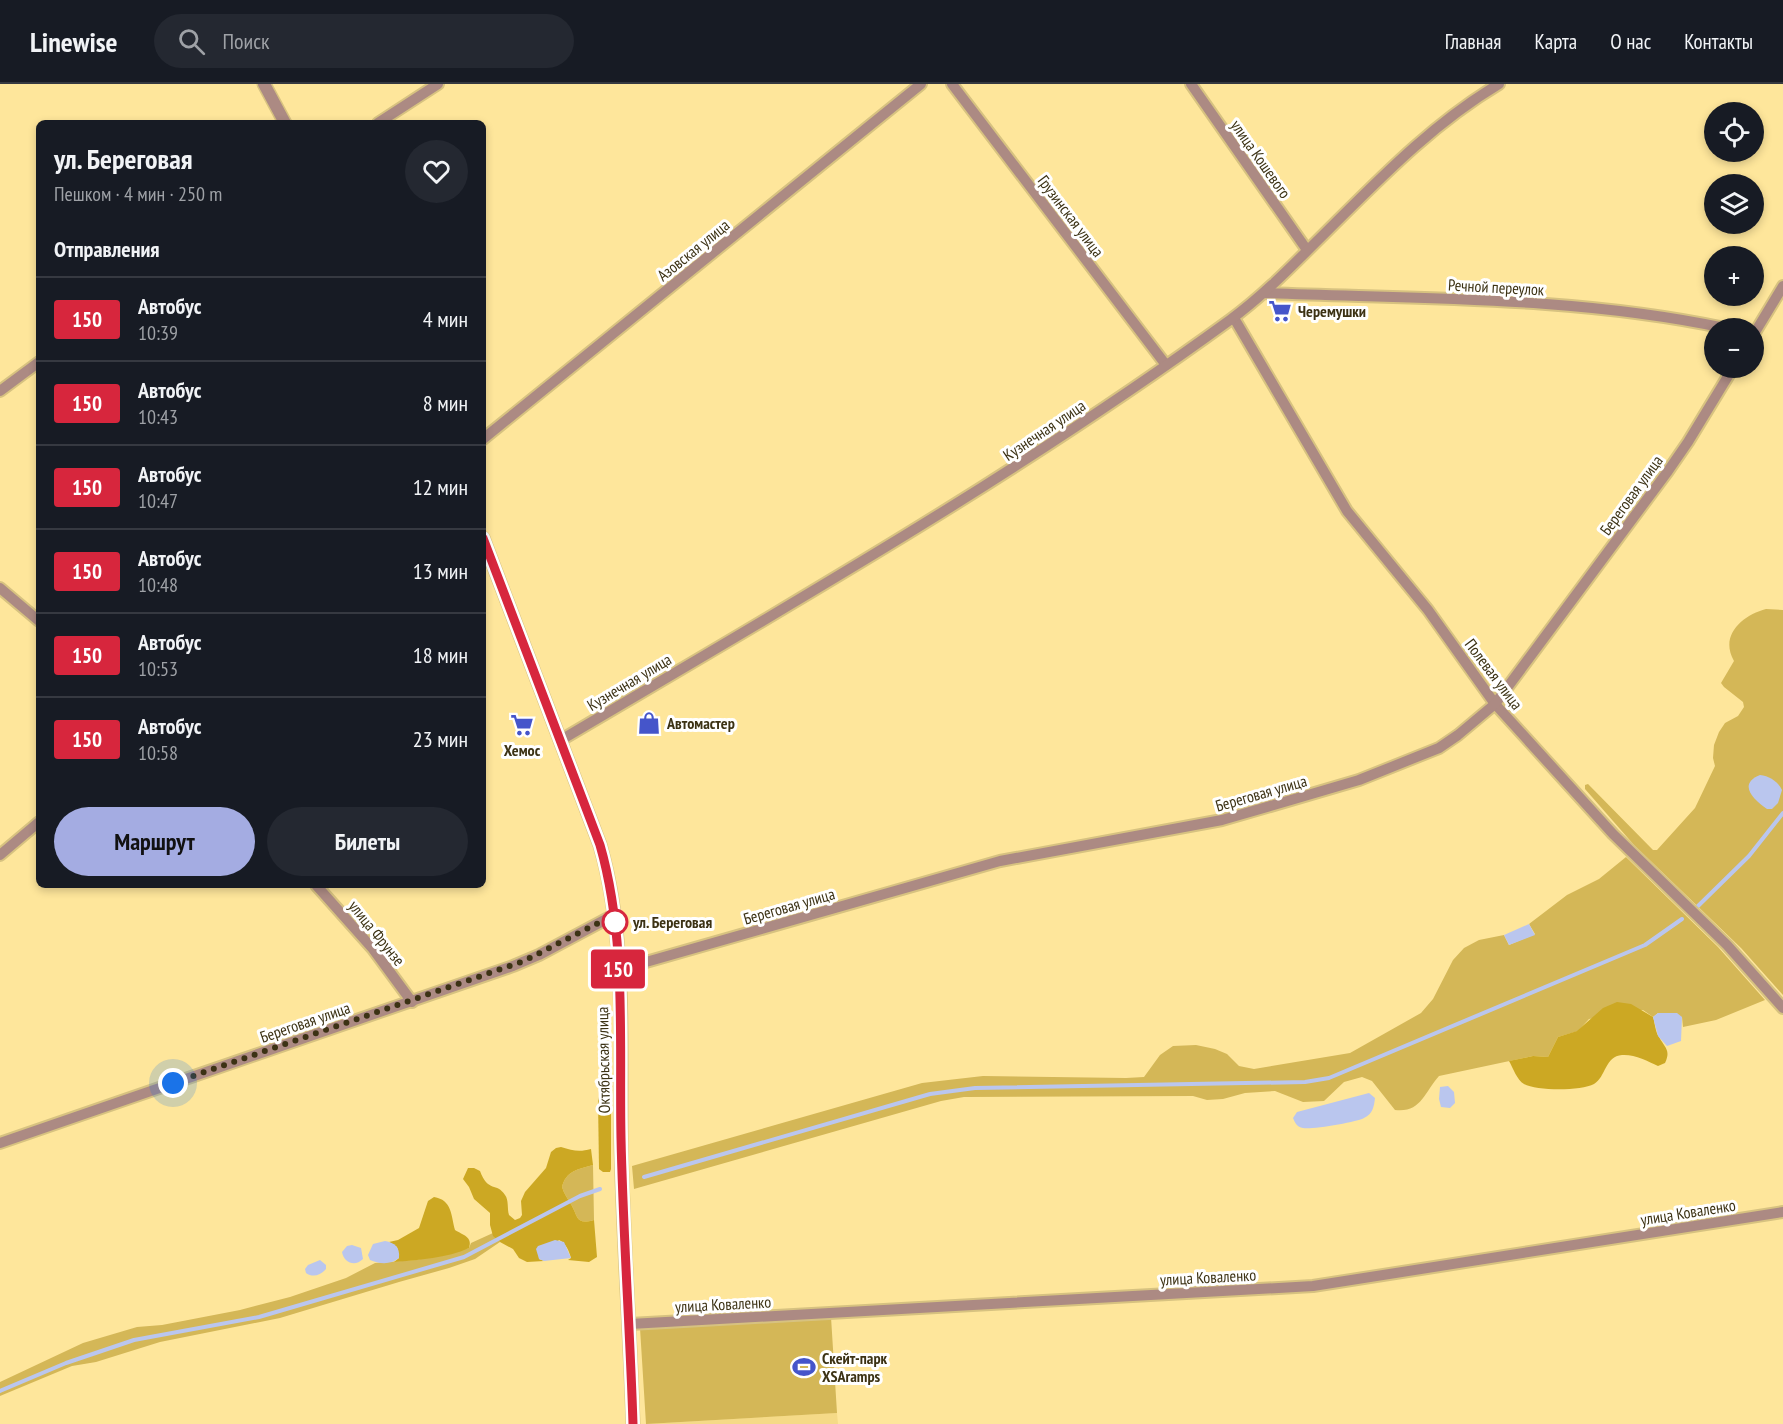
<!DOCTYPE html>
<html lang="ru">
<meta charset="utf-8">
<style>
body{margin:0;font-family:"PT Sans Narrow",sans-serif;background:#242831;color:#f1f3f6;height:100vh;display:flex;flex-direction:column;font-size:22px;white-space:nowrap}
*{box-sizing:border-box;margin:0}
p{font-size:20px;color:#9ea1a6}
.icon{flex:none;width:33px;height:33px;fill:none;stroke:currentColor;stroke-width:2;stroke-linecap:round;stroke-linejoin:round}
.map{position:relative;flex:1;overflow:hidden}
.details{position:absolute;left:36px;top:36px;width:450px;height:768px;display:flex;flex-direction:column;background:#171b24;border-radius:9px;box-shadow:0 3px 9px #0003}
.details>*{flex:none}
.badge{padding:0 12px;border-radius:4px;font-size:21px;line-height:39px}
.controls{position:absolute;left:1704px;top:18px;display:grid;gap:12px}
.controls a{display:grid;place-items:center;width:60px;height:60px;border-radius:50%;background:#171b24;box-shadow:0 3px 9px #0003;font-size:30px}
.you{position:absolute;width:30px;height:30px;margin:-15px;border:4px solid #fff;border-radius:50%;background:#1a73e8;box-shadow:0 0 0 9px #1a73e833}
.map>.badge{position:absolute;translate:-50% -50%;box-shadow:0 0 0 3px #fff}
h2{padding:0 18px;font-size:22px;line-height:54px}
.round{display:grid;place-items:center;flex:none;width:63px;height:63px;border-radius:32px;background:#242831}
.overview{display:flex;align-items:center;justify-content:space-between;height:102px;padding:0 18px}
h1{font-size:28px;font-weight:700;line-height:45px}
.action{display:flex;gap:12px;margin-top:auto;padding:12px 18px}
.action a{flex:1;height:69px;border-radius:36px;background:#a4ace2;color:#111;font-size:24px;font-weight:700;line-height:69px;text-align:center}
.action a+a{background:#242831;color:#f1f3f6}
ul{padding:0;list-style:none}
li{display:flex;align-items:center;gap:18px;height:84px;padding:0 18px;border-top:2px solid #363941}
li div{flex:1}
li b{display:block;font-size:22px}
li em{font-style:normal}
li .badge{min-width:66px;font-weight:700;text-align:center}
header{display:flex;align-items:center;gap:36px;box-sizing:border-box;height:84px;padding:0 30px;background:#171b24;border-bottom:2px solid #363941}
header strong{font-size:28px}
nav{display:flex;gap:33px;margin-inline-start:auto;font-size:21px}
.search{width:420px;height:54px;background:#242831;display:flex;align-items:center;gap:15px;box-sizing:border-box;padding:0 21px;border-radius:33px;color:#9ea1a6;font-size:22px}
.map>svg:first-child{display:block}
.built{fill:#f5da87}
.green{fill:#d4b757}
.forest{fill:#cca823}
.water{fill:#bac6ee}
.lines{fill:none;stroke-linecap:round;stroke-linejoin:round}
.stream{stroke:#bac6ee;stroke-width:4}
.minor-casing{stroke:#d7c280;stroke-width:14}
.tertiary-casing{stroke:#d7c280;stroke-width:15}
.minor{stroke:#ac8a83;stroke-width:10}
.tertiary{stroke:#ac8a83;stroke-width:12}
.line-casing{stroke:#fff;stroke-width:14}
.line{stroke:#d7263d;stroke-width:9}
.walk{stroke:#3c3214;stroke-width:6;stroke-dasharray:0 10.8}
.stop-dot{fill:#fff;stroke:#d7263d;stroke-width:3}
.labels{text-anchor:middle;dominant-baseline:central;stroke-width:6;stroke-linejoin:round;paint-order:stroke}
.street-label{font-size:16px;fill:#3c3214;stroke:#fff}
.poi-label{font-size:16px;font-weight:bold;fill:#3c3214;stroke:#fff;text-anchor:start}
.stop-label{font-size:16px;font-weight:bold;fill:#3c3214;stroke:#fff;text-anchor:start}
</style>
<header>
<strong>Linewise</strong>
<div class="search"><svg class="icon" aria-label="search" viewBox="0 0 24 24"><circle cx="10" cy="10" r="6"/><path d="M15 15l6 6"/></svg>Поиск</div>
<nav><a>Главная</a><a>Карта</a><a>О нас</a><a>Контакты</a></nav>
</header>
<div class="map">
<svg width="1783" height="1340" viewBox="0 0 1783 1340">
<rect width="100%" height="100%" fill="#fee69b"/>
<path class="built" d="M837,1329l1,11h-192z"/>
<g class="green">
<path d="M1766,525l17,1v385l-42,-47 -107,-103 -49,-56v-4l3,-1 65,66h4l38,-42 20,-42 -2,-8 1,-13 5,-13 6,-9 13,-7 6,-9 -1,-5 -19,-15 -3,-4 13,-22c-15,-26 9,-46 32,-52z"/>
<path d="M1626,773l92,90 47,53 -49,20 -33,7 -1,-10 -24,-4 -5,4 -10,-7 -54,9 -11,12 -20,6 -10,20 -15,-1 -94,20c-15,17 -18,37 -44,34l-23,-29 -10,-4 -18,5 -20,19 -21,1 -28,-11 -30,2 -22,6 -16,1 -14,-4 -229,1 -23,4 -307,88 -2,-23 290,-83 61,-7 143,2 18,-1 16,-22 13,-9 23,-1 19,4 12,5 12,12 15,3 96,-16 71,-40 12,-14 20,-39 11,-12 15,-8 25,-5 5,10 26,-11 -6,-10 38,-29 32,-16z"/>
<path d="M593,1081l1,55c-18,5 -16,-3 -22,-14 -4,-7 -8,-12 -10,-19 4,-16 16,-18 31,-22z"/>
<path d="M493,1149l7,9 -25,17 -26,9 -50,14 -119,36 -120,24 -64,20 -24,4 -72,30v-14l83,-39 54,-16 25,-2 78,-15 50,-13 56,-19 29,-15 41,-3 53,-12 2,-5z"/>
<path d="M831,1233l6,96 -191,11 -6,-96z"/>
</g>
<g class="forest">
<path d="M1617,918l14,2 22,13c2,6 2,14 6,20 6,11 12,13 6,26l-7,3c-10,-5 -24,-12 -36,-11 -17,1 -16,22 -28,29 -13,7 -57,7 -70,0 -7,-4 -11,-16 -15,-23l24,-5 15,1 10,-20 19,-6 26,-23z"/>
<path d="M600,1011l8,1 3,4v69l-1,3h-7l-4,-3 -1,-70z"/>
<path d="M561,1063c12,4 19,5 30,2l2,16c-15,4 -27,6 -31,22 2,7 6,12 10,19 6,11 4,19 22,14l3,37 -8,5 -21,-2 3,-2c-2,-7 -5,-15 -12,-18l-20,19 5,2 -17,1 -8,-4 -6,-9 -13,-7 -7,-6 -3,-11v-12l-16,-14 -5,-12 -6,-8 5,-11h6l6,3c8,22 17,11 25,24 4,5 2,14 4,20l6,5 5,-2 2,-3 -1,-14 4,-9 21,-24 5,-16 5,-4z"/>
<path d="M434,1113c18,3 17,18 21,33 8,5 18,7 14,18 -22,10 -50,12 -75,14l5,-4 -2,-11 -8,-5 9,-2 21,-12 9,-27z"/>
</g>
<g class="water">
<path d="M1760,691c10,1 18,7 22,15l-4,13 -6,6h-5c-13,-9 -30,-25 -7,-34z"/>
<path d="M1529,840l6,11 -26,10 -5,-10z"/>
<path d="M1658,929h19l5,4 -1,24 -14,5 -9,-10 -5,-19z"/>
<path d="M1448,1002l6,6 1,11 -5,5 -9,-1 -2,-8 1,-12z"/>
<path d="M1369,1009l6,5c-1,8 -2,16 -11,20 -6,4 -54,12 -61,10 -6,-1 -8,-5 -10,-10l4,-6z"/>
<path d="M555,1156l9,2 7,16 -27,3 -5,-2 -3,-10 2,-3z"/>
<path d="M385,1157c10,2 15,6 14,17 -8,7 -20,6 -29,2l-2,-5 5,-11z"/>
<path d="M352,1161l9,3 2,11c-8,8 -19,4 -21,-7l5,-6z"/>
<path d="M320,1176l6,5v4c-5,6 -13,9 -20,4l-1,-4 3,-4z"/>
</g>
<g class="lines">
<g class="stream">
<path d="M1698,822l51,-50 34,-43"/>
<path d="M644,1093l286,-83 45,-6 330,-6 24,-4 316,-133 37,-26"/>
<path d="M0,1307l66,-28 68,-23 125,-23 205,-60 116,-61 20,-7"/>
</g>
<g class="minor-casing">
<g id="minor">
<path d="M952,0l214,281"/>
<path d="M1191,0l116,166"/>
<path d="M378,39l60,-39"/>
<path d="M1264,209c153,6 310,3 461,35"/>
<path d="M1234,234l113,193 81,99 67,94 118,130 114,111 56,63"/>
<path d="M1754,250l29,-48"/>
<path d="M0,307l39,-29"/>
<path d="M483,355l438,-355"/>
<path d="M0,504l39,33"/>
<path d="M561,656c227,-134 456,-265 669,-420 30,-22 56,-48 82,-74 59,-58 115,-119 187,-162"/>
<path d="M0,771l39,-33"/>
<path d="M316,801l57,64 39,53"/>
<path d="M618,886l382,-109 222,-41 69,-20 68,-20 80,-32 19,-13 37,-31 173,-233 20,-29 45,-74"/>
<path d="M0,1059l513,-177 26,-11 75,-40"/>
<path d="M630,1240l683,-38 470,-74"/>
</g>
</g>
<g class="tertiary-casing">
<g id="tertiary">
<path d="M264,0l21,39"/>
<path d="M483,454l117,307c27,93 20,200 21,298 2,93 9,187 12,281"/>
</g>
</g>
<use href="#minor" class="minor"/>
<use href="#tertiary" class="tertiary"/>
</g>
<g class="lines">
<g class="line-casing">
<path id="line" d="M483,454l117,307c27,94 19,196 21,293 2,95 9,191 12,286"/>
</g>
<use href="#line" class="line"/>
<path class="walk" d="M173,999l351,-122 90,-46 1,7"/>
</g>
<defs>
<g id="supermarket-bare" transform="scale(1.8)"><path d="M-6-5.5h2.5l.6 2H6L4.5 2H-2.5L-4.4-4H-6ZM-1.5 3.2a1.3 1.3 0 1 0 .1 0ZM3 3.2a1.3 1.3 0 1 0 .1 0Z" fill="#4555ca" stroke="#fff" stroke-width="2.5" paint-order="stroke"/></g>
<g id="shop-bare" transform="scale(1.8)"><path d="M-5-2.5h2.3a2.7 3.5 0 0 1 5.4 0H5L5.5 6h-11ZM-1.5-2.5h3a1.5 2.3 0 0 0-3 0Z" fill="#4555ca" stroke="#fff" stroke-width="2.5" paint-order="stroke"/></g>
<g id="stadium-bare" transform="scale(1.8)"><path d="M0-5a6.5 5 0 1 0 0 10a6.5 5 0 1 0 0-10ZM-3.5-1.8h7v3.6h-7Z" fill="#4555ca" stroke="#fff" stroke-width="2.5" paint-order="stroke"/></g>
</defs>
<g fill-rule="evenodd">
<use href="#supermarket-bare" x="1280" y="227"/>
<use href="#shop-bare" x="649" y="639"/>
<use href="#supermarket-bare" x="522" y="641"/>
<use href="#stadium-bare" x="804" y="1283"/>
</g>
<circle class="stop-dot" cx="615" cy="838" r="12"/>
<g class="labels">
<g class="street-label">
<text transform="translate(1261 75) rotate(55)">улица Кошевого</text>
<text transform="translate(1071 132) rotate(53)">Грузинская улица</text>
<text transform="translate(693 166) rotate(-39)">Азовская улица</text>
<text transform="translate(1496 203) rotate(3)">Речной переулок</text>
<text transform="translate(1044 346) rotate(-34)">Кузнечная улица</text>
<text transform="translate(1631 411) rotate(-54)">Береговая улица</text>
<text transform="translate(1494 590) rotate(53)">Полевая улица</text>
<text transform="translate(629 598) rotate(-31)">Кузнечная улица</text>
<text transform="translate(1261 709) rotate(-16)">Береговая улица</text>
<text transform="translate(789 822) rotate(-16)">Береговая улица</text>
<text transform="translate(377 849) rotate(51)">улица Фрунзе</text>
<text transform="translate(305 938) rotate(-19)">Береговая улица</text>
<text transform="translate(603 976) rotate(-91)">Октябрьская улица</text>
<text transform="translate(1688 1128) rotate(-9)">улица Коваленко</text>
<text transform="translate(1208 1193) rotate(-3)">улица Коваленко</text>
<text transform="translate(723 1220) rotate(-3)">улица Коваленко</text>
</g>
<g class="poi-label">
<text x="1298" y="227">Черемушки</text>
<text x="667" y="639">Автомастер</text>
<text x="522" y="666" text-anchor="middle">Хемос</text>
<text x="822" y="1274">Скейт-парк<tspan x="822" dy="18">XSAramps</tspan></text>
</g>
<g class="stop-label">
<text x="633" y="838">ул. Береговая</text>
</g>
</g>
</svg>
<div class="controls">
<a><svg class="icon" aria-label="locate" viewBox="0 0 24 24"><circle cx="12" cy="12" r="6"/><path d="M12 2v4M12 18v4M2 12h4M18 12h4"/></svg></a>
<a><svg class="icon" aria-label="layers" viewBox="0 0 24 24"><path d="M12 4l9 5-9 5-9-5zM3 14l9 5 9-5"/></svg></a>
<a>+</a>
<a>−</a>
</div>
<div class="you" style="left:173px;top:999px"></div>
<b class="badge" style="left:618px;top:885px;background:#d7263d;color:#fff">150</b>
<section class="details">
<div class="overview"><div><h1>ул. Береговая</h1><p>Пешком · 4 мин · 250 m</p></div><a class="round"><svg class="icon" aria-label="heart" viewBox="0 0 24 24"><path d="M12 20l-8-8c-3-5 5-10 8-4 3-6 11-1 8 4z"/></svg></a></div>
<h2>Отправления</h2>
<ul>
<li><span class="badge" style="background:#d7263d;color:#fff">150</span><div><b>Автобус</b><p>10:39</p></div><em>4 мин</em></li>
<li><span class="badge" style="background:#d7263d;color:#fff">150</span><div><b>Автобус</b><p>10:43</p></div><em>8 мин</em></li>
<li><span class="badge" style="background:#d7263d;color:#fff">150</span><div><b>Автобус</b><p>10:47</p></div><em>12 мин</em></li>
<li><span class="badge" style="background:#d7263d;color:#fff">150</span><div><b>Автобус</b><p>10:48</p></div><em>13 мин</em></li>
<li><span class="badge" style="background:#d7263d;color:#fff">150</span><div><b>Автобус</b><p>10:53</p></div><em>18 мин</em></li>
<li><span class="badge" style="background:#d7263d;color:#fff">150</span><div><b>Автобус</b><p>10:58</p></div><em>23 мин</em></li>
</ul>
<div class="action"><a>Маршрут</a><a>Билеты</a></div>
</section>
</div>
